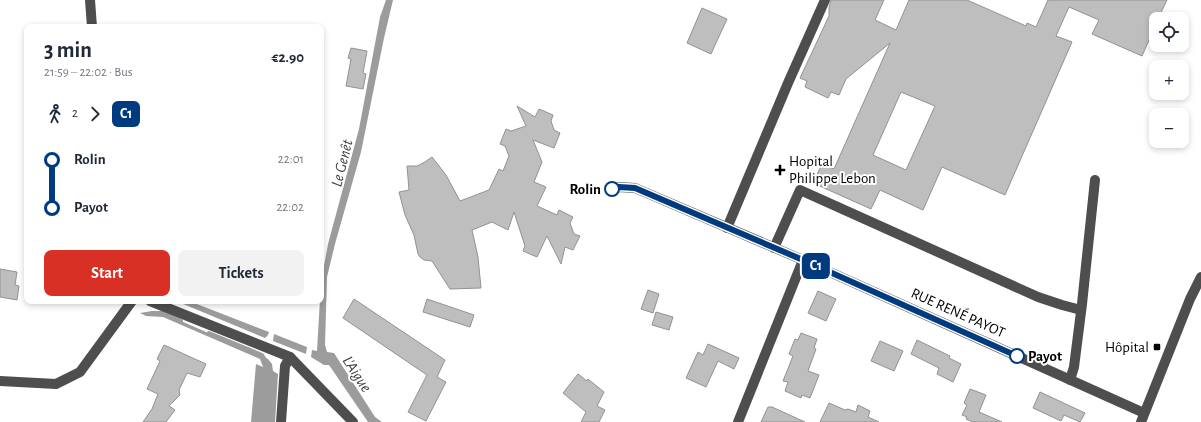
<!DOCTYPE html>
<meta charset="utf-8">
<style>
body{margin:0;font-family:"Alegreya Sans",sans-serif;background:#f2f2f3;color:#1f2937;height:100vh;display:flex;flex-direction:column;font-size:15px;white-space:nowrap}
*{box-sizing:border-box;margin:0}
p{font-size:13px;color:#747a83}
.icon{flex:none;width:22px;height:22px;fill:none;stroke:currentColor;stroke-width:2;stroke-linecap:round;stroke-linejoin:round}
.map{position:relative;flex:1;overflow:hidden}
.sheet{position:absolute;left:24px;top:24px;width:300px;height:280px;display:flex;flex-direction:column;background:#fff;border-radius:8px;box-shadow:0 2px 6px #0003}
.sheet>*{flex:none}
.badge{padding:0 8px;border-radius:6px;font-size:14px;line-height:26px}
.fabs{position:absolute;left:1149px;top:12px;display:grid;gap:8px}
.fabs a{display:grid;place-items:center;width:40px;height:40px;border-radius:8px;background:#fff;box-shadow:0 2px 6px #0003;font-size:20px}
.map>.badge{position:absolute;translate:-50% -50%;box-shadow:0 0 0 2px #fff}
.legs{display:flex;align-items:center;gap:6px;height:44px;padding:0 20px;font-size:13px}
.legs p{margin-inline-start:auto}
.overview{display:flex;align-items:center;justify-content:space-between;height:68px;padding:0 20px}
h1{font-size:22px;font-weight:700;line-height:30px}
.action{display:flex;gap:8px;margin-top:auto;padding:8px 20px}
.action a{flex:1;height:46px;border-radius:8px;background:#d93025;color:#fff;font-size:16px;font-weight:700;line-height:46px;text-align:center}
.action a+a{background:#f2f2f3;color:#1f2937}
ul{padding:0 20px;list-style:none}
li{display:flex;align-items:center;gap:14px;height:48px;font-size:15px}
li i{display:grid;place-items:center;width:6px;height:100%;margin:0 5px;background:currentColor}
li i::after{content:'';width:10px;height:10px;margin:-5px;border:3px solid;border-radius:50%;background:#fff}
li p{margin-inline-start:auto}
li:first-child i{background:linear-gradient(#0000 50%,currentColor 0)}
li:last-child i{background:linear-gradient(currentColor 50%,#0000 0)}
.map>svg:first-child{display:block}
.water{fill:#9c9c9c}
.lines{fill:none;stroke-linecap:round;stroke-linejoin:round}
.stream{stroke:#9c9c9c;stroke-width:4}
.building{fill:#bebebe;stroke:#929292;fill-rule:evenodd}
.minor{stroke:#4e4e4e;stroke-width:10}
.line-1-casing{stroke:#fff;stroke-width:9}
.line-1{stroke:#003b80;stroke-width:6}
.poi-dot{fill:#000;stroke:#fff;stroke-width:1.5}
.stop-1-dot{fill:#fff;stroke:#003b80;stroke-width:2}
.labels{text-anchor:middle;dominant-baseline:central;stroke-width:4;stroke-linejoin:round;paint-order:stroke}
.poi-label{font-size:15px;fill:#000;stroke:#fff;text-anchor:start}
.stop-label{font-size:15px;font-weight:bold;fill:#000;stroke:#fff;text-anchor:end}
.street-label{font-size:15px;fill:#000;stroke:#fff}
.water-label{font-size:16px;font-style:italic;fill:#3d3d3d;stroke:#fff}
</style>
<div class="map">
<svg width="1201" height="422" viewBox="0 0 1201 422">
<rect width="100%" height="100%" fill="#fff"/>
<g class="water">
<path d="M386,0h7l-9,38 -23,114 -26,92 -8,33 -2,68 2,7 7,1 41,64 7,5h-14l-39,-57h-5l-13,-8 1,-7 5,1 4,-69 7,-38 31,-115 21,-112z"/>
<path d="M176,301h13l80,31 -1,3 -3,3z"/>
<path d="M152,311h6l110,48 4,5 1,7 5,3 -3,48h-24l5,-58 7,3 -3,-8 -97,-42 -17,-1 -6,-3z"/>
<path d="M274,334l33,13 -1,7 -33,-13z"/>
</g>
<g class="lines">
<g class="stream">
<path d="M157,313h5l19,8"/>
<path d="M209,333l53,22 3,5"/>
</g>
</g>
<g class="building">
<path d="M831,0h53l-9,20 21,10 13,-30h58l59,26 1,-3 9,4 12,-27h119l-9,19h-2v5l-14,32 -50,-22 7,-14 -30,-13 -13,29 16,6 -67,153 -63,-28 -19,43 -43,-20 -9,19 -58,-26 9,-19 12,5 56,-126 -44,36 -7,16 -8,-3 -3,6 -23,-11 2,-6 -7,-3 29,-62v-9zM901,92l34,14 -29,64 -33,-15z"/>
<path d="M702,8l25,11 -16,35 -24,-11z"/>
<path d="M351,48l16,3 -4,22 3,1 -3,15 -17,-3 5,-27 -3,-1z"/>
<path d="M517,106l18,11 4,-8 14,6 -2,6 3,9 6,3 -6,15 -21,-8 9,22 -8,20 12,5 -9,19 20,9 2,-5 14,7 -3,6 4,11 6,2 -7,14 -8,-3 -4,17 -14,-28 -10,21 -14,-6 2,-5 -11,-34 -6,18 -16,-8 -20,8 6,27 3,31 -31,1 -18,-28 -8,-1 -4,-3 -2,-3 -4,-19 -9,-20 -6,-23 10,-2 -2,-24h10l8,-4 7,-5 14,18 14,26 29,-11 10,-21 4,2 6,-15 -4,-10 -5,-2 6,-15 5,2 15,-5z"/>
<path d="M0,269l17,3 -2,13 4,1 -2,14 -17,-3z"/>
<path d="M648,290l11,4 -6,19 -12,-4z"/>
<path d="M818,291l18,8 -10,22 -18,-8z"/>
<path d="M354,299l91,61 -8,17 9,5 -20,39 -18,-9 19,-37 -84,-57z"/>
<path d="M427,299l47,16 -4,12 -47,-15z"/>
<path d="M656,312l17,5 -4,13 -17,-5z"/>
<path d="M801,333l16,6 -3,9 2,1 -8,22 11,4 -9,23 -8,-3 -1,3 -16,-7 3,-9 -5,-1 10,-25 -4,-2 6,-15 3,1z"/>
<path d="M917,340l33,16 -1,2 12,6 -8,18 -16,-8 2,-6 -28,-14z"/>
<path d="M880,341l23,10 -9,20 -23,-10z"/>
<path d="M708,344l31,14 -5,11 -16,-8 -12,26 -20,-9 12,-26 5,3z"/>
<path d="M164,345l42,19 -6,13 -13,-4 -8,17 1,5 -11,11 6,4 -9,12h-23l9,-13 6,-15 -11,-5 13,-28 -3,-2z"/>
<path d="M578,374l9,7 1,-2 16,13 -7,14 8,4 -6,12h-18l5,-10 -23,-19z"/>
<path d="M970,389l16,6 -7,17 23,10h-29l-7,-3 1,-2 -5,-2 5,-10 -3,-2z"/>
<path d="M1040,392l45,21 -5,9 -16,-7 -3,6 -28,-13z"/>
<path d="M829,403l16,7 3,-1 8,3 2,-7 12,6 -2,6 11,5h-59z"/>
<path d="M768,407h4l33,15h-44z"/>
</g>
<g class="lines">
<g class="minor">
<path d="M90,0l2,27"/>
<path d="M612,189l7,-2 16,1 168,72 341,153"/>
<path d="M727,228l61,-145 37,-83"/>
<path d="M774,248l26,-58 238,107 24,8 19,5"/>
<path d="M150,301l140,56 63,65"/>
<path d="M1070,380l4,-13 8,-63 13,-124"/>
<path d="M0,381l56,3 24,-12 52,-71"/>
<path d="M281,422l4,-56 5,-9"/>
<path d="M738,422l65,-162"/>
<path d="M1141,422l49,-123 11,-22"/>
</g>
</g>
<g class="lines">
<g class="line-1-casing">
<path id="line-1" d="M612,189l7,-2 16,1 168,72 214,96"/>
</g>
<use href="#line-1" class="line-1"/>
</g>
<g class="poi-dot">
<path d="M778 164h4v4h4v4h-4v4h-4v-4h-4v-4h4z"/>
<rect x="1153" y="343" width="8" height="8" rx="2"/>
</g>
<g class="stop-1-dot">
<circle cx="612" cy="189" r="7"/>
<circle cx="1017" cy="356" r="7"/>
</g>
<g class="labels">
<g class="poi-label">
<text x="789" y="161">Hopital<tspan x="789" dy="17">Philippe Lebon</tspan></text>
<text x="1149" y="347" text-anchor="end">Hôpital</text>
</g>
<g class="stop-label">
<text x="601" y="189">Rolin</text>
<text x="1028" y="356" text-anchor="start">Payot</text>
</g>
<g class="street-label">
<text transform="translate(958 313) rotate(24)">RUE RENÉ PAYOT</text>
</g>
<g class="water-label">
<text transform="translate(342 163) rotate(-76)">Le Genêt</text>
<text transform="translate(357 374) rotate(57)">L'Aigue</text>
</g>
</g>
</svg>
<div class="fabs">
<a><svg class="icon" aria-label="locate" viewBox="0 0 24 24"><circle cx="12" cy="12" r="6"/><path d="M12 2v4M12 18v4M2 12h4M18 12h4"/></svg></a>
<a>+</a>
<a>−</a>
</div>
<b class="badge" style="left:816px;top:266px;background:#003b80;color:#fff">C1</b>
<section class="sheet">
<div class="overview"><div><h1>3 min</h1><p>21:59 – 22:02 · Bus</p></div><b>€2.90</b></div>
<div class="legs"><svg class="icon" aria-label="walk" viewBox="0 0 24 24"><circle cx="13" cy="4" r="2"/><path d="M13 8l-2 6 4 7M11 14l-3 7M7 12l3-4h3l4 4"/></svg>2<svg class="icon" aria-label="forward" viewBox="0 0 24 24"><path d="M9 5l7 7-7 7"/></svg><b class="badge" style="background:#003b80;color:#fff">C1</b></div>
<ul>
<li><i style="color:#003b80"></i><b>Rolin</b><p>22:01</p></li>
<li><i style="color:#003b80"></i><b>Payot</b><p>22:02</p></li>
</ul>
<div class="action"><a>Start</a><a>Tickets</a></div>
</section>
</div>
